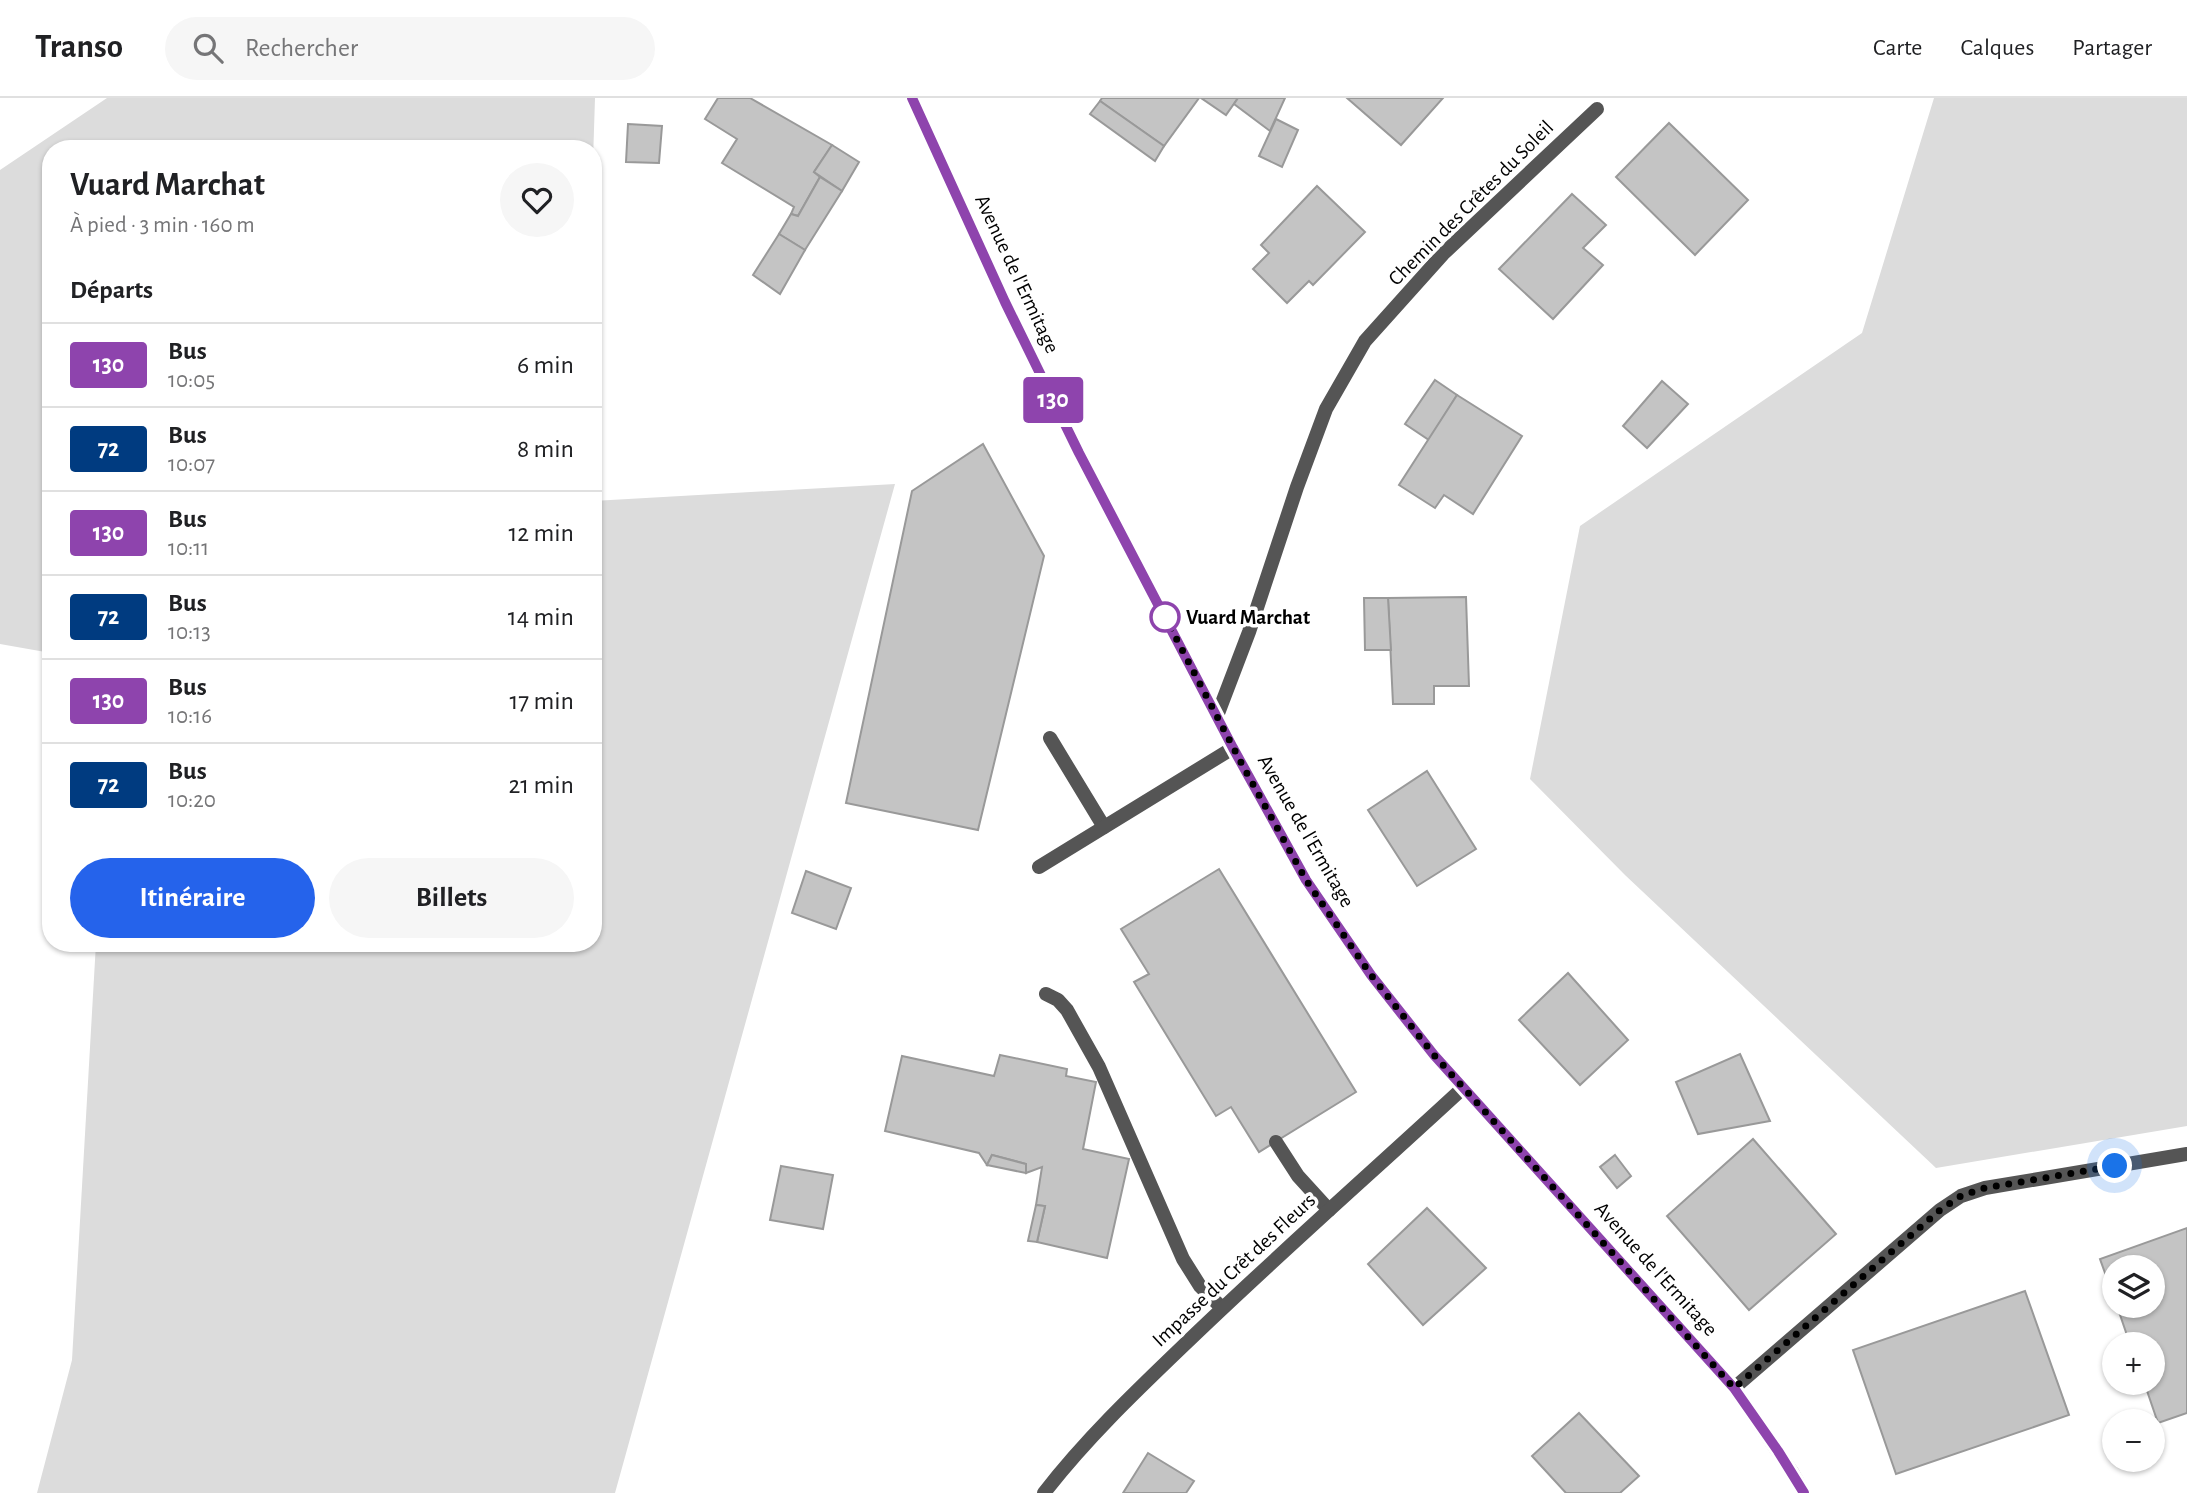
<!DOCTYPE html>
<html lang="fr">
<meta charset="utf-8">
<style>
body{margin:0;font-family:"Alegreya Sans",sans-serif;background:#f6f6f6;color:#202124;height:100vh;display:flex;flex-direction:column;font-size:26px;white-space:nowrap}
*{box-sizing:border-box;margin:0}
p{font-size:23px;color:#757577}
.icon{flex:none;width:38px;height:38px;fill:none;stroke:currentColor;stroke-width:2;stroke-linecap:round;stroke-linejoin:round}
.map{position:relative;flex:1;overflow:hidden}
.sheet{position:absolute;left:42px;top:42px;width:560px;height:812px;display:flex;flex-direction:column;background:#fff;border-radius:28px;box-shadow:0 2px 5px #0004}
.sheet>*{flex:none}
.badge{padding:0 14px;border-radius:5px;font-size:24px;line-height:46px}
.tools{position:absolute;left:2102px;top:1157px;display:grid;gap:14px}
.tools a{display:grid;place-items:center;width:63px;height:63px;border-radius:50%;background:#fff;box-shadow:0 2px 5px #0004;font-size:35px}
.you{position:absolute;width:35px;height:35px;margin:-18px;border:5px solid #fff;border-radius:50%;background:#1a73e8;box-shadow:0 0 0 10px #1a73e833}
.map>.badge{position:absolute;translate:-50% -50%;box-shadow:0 0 0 4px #fff}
h2{padding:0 28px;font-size:26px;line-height:63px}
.round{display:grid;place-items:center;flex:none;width:74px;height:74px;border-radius:37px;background:#f6f6f6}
.overview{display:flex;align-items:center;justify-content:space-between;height:119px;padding:0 28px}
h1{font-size:33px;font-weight:600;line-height:52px}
.button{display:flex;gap:14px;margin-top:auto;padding:14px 28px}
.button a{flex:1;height:80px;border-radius:42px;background:#2563eb;color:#fff;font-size:28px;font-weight:600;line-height:80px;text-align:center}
.button a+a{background:#f6f6f6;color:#202124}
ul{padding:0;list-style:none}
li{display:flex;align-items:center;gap:21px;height:84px;padding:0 28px;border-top:2px solid #e0e0e0}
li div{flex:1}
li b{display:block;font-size:26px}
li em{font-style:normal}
li .badge{min-width:77px;font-weight:700;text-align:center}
header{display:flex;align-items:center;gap:42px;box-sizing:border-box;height:98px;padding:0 35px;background:#fff;border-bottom:2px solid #e0e0e0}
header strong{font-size:33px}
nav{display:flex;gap:38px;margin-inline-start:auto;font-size:24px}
.search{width:490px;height:63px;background:#f6f6f6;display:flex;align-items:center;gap:18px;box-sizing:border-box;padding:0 24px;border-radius:38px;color:#757577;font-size:26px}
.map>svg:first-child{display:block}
.green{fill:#dcdcdc}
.building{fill:#c4c4c4;stroke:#999;stroke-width:2}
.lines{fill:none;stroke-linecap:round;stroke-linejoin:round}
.service{stroke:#555;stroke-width:14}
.minor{stroke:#555;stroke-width:14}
.line-casing{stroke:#fff;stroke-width:16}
.line{stroke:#8e44ad;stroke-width:10}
.walk{stroke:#000;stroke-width:7;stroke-dasharray:0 12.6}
.stop-dot{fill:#fff;stroke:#8e44ad;stroke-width:3.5}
.labels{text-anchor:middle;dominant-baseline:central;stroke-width:7;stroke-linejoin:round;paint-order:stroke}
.street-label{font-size:21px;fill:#000;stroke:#fff}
.stop-label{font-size:21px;font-weight:bold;fill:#000;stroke:#fff;text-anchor:start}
</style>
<header>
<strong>Transo</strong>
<div class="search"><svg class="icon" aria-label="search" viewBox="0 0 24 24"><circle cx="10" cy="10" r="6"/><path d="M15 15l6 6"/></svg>Rechercher</div>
<nav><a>Carte</a><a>Calques</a><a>Partager</a></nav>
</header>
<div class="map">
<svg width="2187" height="1395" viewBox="0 0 2187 1395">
<rect width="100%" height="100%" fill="#fff"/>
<g class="green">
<path d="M107,0h488l-2,63v-12h-542v504l-51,-9v-474z"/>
<path d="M1934,0h253v1028l-251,42 -311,-293 -95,-96 50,-253 282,-193z"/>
<path d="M895,386l-280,1009h-578l35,-133 24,-417h497v-442z"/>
</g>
<g class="building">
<path d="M718,0h32l82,47 -18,27 6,5 -22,39 -7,-2 3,-7 -72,-44 15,-24 -32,-20z"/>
<path d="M1102,0h97l-35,48 -64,-45z"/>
<path d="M1201,0h37l-12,17z"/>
<path d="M1238,0h47l-15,33 -36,-27z"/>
<path d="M1347,0h96l-42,47z"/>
<path d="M1100,3l64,45 -9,15 -65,-47z"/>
<path d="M1276,21l22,11 -16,37 -23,-11z"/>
<path d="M1669,25l79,77 -53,55 -79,-78z"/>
<path d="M628,26l34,2 -3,37 -33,-1z"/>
<path d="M832,47l27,17 -17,29 -28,-19z"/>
<path d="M820,79l22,14 -37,59 -26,-16 12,-20 7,2z"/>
<path d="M1317,88l48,46 -52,53 -4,-4 -22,22 -34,-34 16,-16 -8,-8z"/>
<path d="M1572,96l34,31 -23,23 20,17 -50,54 -54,-50z"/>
<path d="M779,136l26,16 -25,44 -27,-19z"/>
<path d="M1435,282l22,15 -28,45 -24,-16z"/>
<path d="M1662,283l26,23 -41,44 -24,-22z"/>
<path d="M1457,297l65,41 -49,78 -29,-19 -9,13 -36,-23z"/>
<path d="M983,346l61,112 -66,274 -132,-27 66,-312z"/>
<path d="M1466,499l3,89h-35v18h-41l-5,-106z"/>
<path d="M1364,500h24l3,52h-26z"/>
<path d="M1427,673l49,78 -59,37 -49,-76z"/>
<path d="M1219,771l137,223 -97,60 -28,-45 -15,9 -82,-134 15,-8 -28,-45z"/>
<path d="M806,773l45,17 -15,41 -44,-16z"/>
<path d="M1568,875l60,67 -48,45 -61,-65z"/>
<path d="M1740,956l30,67 -72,13 -22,-52z"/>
<path d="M1000,957l67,14 -1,7 30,6 -13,67 46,10 -22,99 -70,-16 8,-36 -9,-1 6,-38 -16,6v-9l-34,-9 -5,10 -8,-12 -94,-22 17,-75 92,20z"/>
<path d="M1753,1041l83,95 -87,76 -82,-94z"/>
<path d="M992,1057l34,9v9l-39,-8z"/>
<path d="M1615,1057l16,21 -14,12 -17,-21z"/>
<path d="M781,1068l52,9 -10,54 -53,-9z"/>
<path d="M1036,1107l9,1 -8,36 -9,-1z"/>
<path d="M1427,1110l59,60 -63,57 -55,-61z"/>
<path d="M2187,1130v185l-29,10 -14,-41h8v-38h-22l-13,-38h35v-39h-38v31l-14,-39z"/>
<path d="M2025,1193l44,124 -173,59 -43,-124z"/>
<path d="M1579,1315l60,63 -19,17h-54l-34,-37z"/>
<path d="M1148,1355l46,28 -8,12h-63z"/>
</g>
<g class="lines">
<g class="service">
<path d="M1050,640l54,89"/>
<path d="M1039,769l194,-119"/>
<path d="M1046,896l12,6 9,10 32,57 84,192 17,27 22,22"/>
<path d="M1276,1044l22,34 31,34"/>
<path d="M1734,1290l206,-178 21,-14 24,-8 202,-34"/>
</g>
<g class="minor">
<path d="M912,0l93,204 74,151 154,295 73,132 65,95 63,80 300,333 58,84 12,21"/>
<path d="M1217,618l32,-84 48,-145 29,-78 39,-68 78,-87 154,-145"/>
<path d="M1044,1395c41,-53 90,-100 138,-146 92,-89 188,-173 281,-259"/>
</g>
</g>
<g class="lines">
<g class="line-casing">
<path id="line" d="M912,0l93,204 74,151 154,295 73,132 65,95 63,80 300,333 44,63 26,42"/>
</g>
<use href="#line" class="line"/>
<path class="walk" d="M1165,519l79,151 62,112 65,95 63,80 300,333 206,-178 21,-14 24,-8 130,-22"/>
</g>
<circle class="stop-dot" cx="1165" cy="519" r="14"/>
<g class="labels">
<g class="street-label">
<text transform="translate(1471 105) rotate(-45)">Chemin des Crêtes du Soleil</text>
<text transform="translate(1017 176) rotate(65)">Avenue de l'Ermitage</text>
<text transform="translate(1306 733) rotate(60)">Avenue de l'Ermitage</text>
<text transform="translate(1656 1171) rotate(48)">Avenue de l'Ermitage</text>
<text transform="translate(1234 1172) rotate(-43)">Impasse du Crêt des Fleurs</text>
</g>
<g class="stop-label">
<text x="1186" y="519">Vuard Marchat</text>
</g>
</g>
</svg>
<div class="tools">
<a><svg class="icon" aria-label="layers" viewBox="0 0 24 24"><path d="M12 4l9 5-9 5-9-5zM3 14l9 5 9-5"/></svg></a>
<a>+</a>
<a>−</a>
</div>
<div class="you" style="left:2115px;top:1068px"></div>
<b class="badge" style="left:1053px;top:302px;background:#8e44ad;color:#fff">130</b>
<section class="sheet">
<div class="overview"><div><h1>Vuard Marchat</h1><p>À pied · 3 min · 160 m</p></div><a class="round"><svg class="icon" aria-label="heart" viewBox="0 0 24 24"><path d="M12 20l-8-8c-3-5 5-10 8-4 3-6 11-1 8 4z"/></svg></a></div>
<h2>Départs</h2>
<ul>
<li><span class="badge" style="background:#8e44ad;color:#fff">130</span><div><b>Bus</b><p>10:05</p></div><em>6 min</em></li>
<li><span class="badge" style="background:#003b80;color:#fff">72</span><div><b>Bus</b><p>10:07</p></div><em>8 min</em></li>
<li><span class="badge" style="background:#8e44ad;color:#fff">130</span><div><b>Bus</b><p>10:11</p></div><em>12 min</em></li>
<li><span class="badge" style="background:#003b80;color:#fff">72</span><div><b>Bus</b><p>10:13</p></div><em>14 min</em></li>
<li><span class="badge" style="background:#8e44ad;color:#fff">130</span><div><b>Bus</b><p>10:16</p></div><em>17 min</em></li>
<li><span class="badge" style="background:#003b80;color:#fff">72</span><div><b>Bus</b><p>10:20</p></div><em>21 min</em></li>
</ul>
<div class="button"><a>Itinéraire</a><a>Billets</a></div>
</section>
</div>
